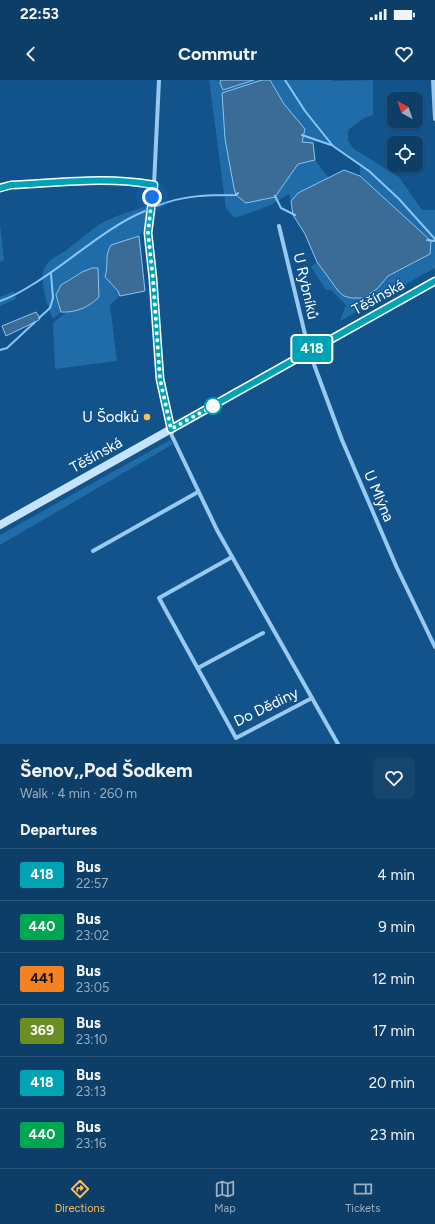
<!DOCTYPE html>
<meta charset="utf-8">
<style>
body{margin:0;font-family:Figtree,sans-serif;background:#16456e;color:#f1f3f6;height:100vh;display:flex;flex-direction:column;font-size:15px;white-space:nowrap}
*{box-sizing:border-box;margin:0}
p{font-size:13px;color:#9aaec0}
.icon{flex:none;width:22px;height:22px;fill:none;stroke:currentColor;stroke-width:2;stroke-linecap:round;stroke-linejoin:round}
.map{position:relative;height:664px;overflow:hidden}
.panel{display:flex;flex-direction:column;background:#0d3e68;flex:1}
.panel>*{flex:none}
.badge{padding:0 8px;border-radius:3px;font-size:14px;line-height:26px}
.needle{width:26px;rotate:320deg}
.tools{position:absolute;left:387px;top:12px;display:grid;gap:8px}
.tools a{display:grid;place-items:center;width:36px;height:36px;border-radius:8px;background:#0d3e68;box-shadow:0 1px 3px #0004,0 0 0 1px #2d577c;font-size:20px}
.you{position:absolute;width:20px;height:20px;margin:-10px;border:3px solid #fff;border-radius:50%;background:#1a73e8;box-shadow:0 0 0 6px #1a73e833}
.map>.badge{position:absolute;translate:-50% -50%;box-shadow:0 0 0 2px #fff}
h2{padding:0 20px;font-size:15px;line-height:36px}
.round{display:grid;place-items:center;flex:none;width:42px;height:42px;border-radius:8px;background:#16456e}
.summary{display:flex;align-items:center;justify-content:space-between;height:68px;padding:0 20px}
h1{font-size:19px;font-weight:700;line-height:30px}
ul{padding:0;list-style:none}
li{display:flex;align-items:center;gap:12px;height:52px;padding:0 20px;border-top:1px solid #2d577c}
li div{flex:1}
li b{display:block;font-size:15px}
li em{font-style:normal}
li .badge{min-width:44px;font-weight:700;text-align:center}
.status{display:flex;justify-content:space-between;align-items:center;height:28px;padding:0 20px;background:#0d3e68;direction:ltr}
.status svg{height:11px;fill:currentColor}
header{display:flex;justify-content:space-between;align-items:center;height:52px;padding:0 20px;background:#0d3e68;font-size:18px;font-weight:700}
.tab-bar{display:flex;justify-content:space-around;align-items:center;height:56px;border-top:1px solid #2d577c;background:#0d3e68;font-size:11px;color:#9aaec0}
.tab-bar a{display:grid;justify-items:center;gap:2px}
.tab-bar .on{color:#ffbd58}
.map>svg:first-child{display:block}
.green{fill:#206ca8}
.water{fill:#3b6c95;stroke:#89c6f5}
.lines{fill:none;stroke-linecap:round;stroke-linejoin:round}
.stream{stroke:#89c6f5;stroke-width:2}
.street{stroke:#98c9f1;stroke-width:4}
.secondary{stroke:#c6e3fc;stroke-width:8}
.line-casing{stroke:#fff;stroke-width:9}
.line{stroke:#00a3b4;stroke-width:6}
.walk{stroke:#fff;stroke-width:4;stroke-dasharray:0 7.2}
.stop-dot{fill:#fff;stroke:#00a3b4;stroke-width:2}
.poi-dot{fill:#ffbd58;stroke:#11538a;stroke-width:1.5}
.labels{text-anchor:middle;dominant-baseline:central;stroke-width:3;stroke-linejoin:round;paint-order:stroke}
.street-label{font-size:15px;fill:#fff;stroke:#11538a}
.poi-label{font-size:15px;fill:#fff;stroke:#11538a;text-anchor:end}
</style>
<div class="status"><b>22:53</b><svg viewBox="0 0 49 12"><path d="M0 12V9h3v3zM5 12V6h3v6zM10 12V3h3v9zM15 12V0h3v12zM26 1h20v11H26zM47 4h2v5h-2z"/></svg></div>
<header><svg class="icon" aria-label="back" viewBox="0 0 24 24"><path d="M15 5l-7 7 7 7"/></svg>Commutr<svg class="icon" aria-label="heart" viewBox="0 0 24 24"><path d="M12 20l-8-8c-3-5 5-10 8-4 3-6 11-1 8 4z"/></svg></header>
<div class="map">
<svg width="435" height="664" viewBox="0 0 435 664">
<rect width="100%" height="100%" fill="#11538a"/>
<g class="green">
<path d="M209,0h12l-1,3 3,7 31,-10h10l-42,13 5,59 48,45 23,-33 17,-4 14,18 -31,15 -7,8 -2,-7 -18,11 -36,13 -9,-10z"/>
<path d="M270,0h63v1l40,-1v35l-9,3 -16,12v11l6,8 45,28 23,33h13v58l-95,53 6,-16 -15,-15h-5l-15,-23 6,-5 22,30 5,4 33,-7 11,-13 42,-22 1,-13 -13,-12 -58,-53v-11l-27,-19 -13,-4 -18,1 -18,-39z"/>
<path d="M148,126l-4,23 -5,7 -28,9c-7,11 -2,20 -6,32l13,14 2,5 -10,9 7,56 -62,8 -2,-46 12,-10 13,-3 20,-22v-20c-19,4 -33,9 -42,27l5,17 -8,7c-5,-11 -14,-39 -9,-50 4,-10 16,-14 24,-20 11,-8 22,-19 34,-26 14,-8 30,-12 46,-17z"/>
<path d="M0,145l4,36 -4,1z"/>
<path d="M14,211l2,8 -16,7v-9z"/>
<path d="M170,360l3,4 -173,101v-10z"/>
</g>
<g class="water">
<path d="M221,0h33l-31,10 -3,-7z"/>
<path d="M262,0h8l14,24 21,25 -3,13 11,1 2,17 -17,4 -23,33 -29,6 -10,-8 -2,-7 -9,-49 -3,-46z"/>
<path d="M344,90l16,6 58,53 13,12 -1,13 -42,22 -11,13 -14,9h-12l-7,-2 -5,-4 -22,-30 -12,-28 -12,-19 -2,-14 7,-8z"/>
<path d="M139,156l6,55 -25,5 -2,-5 -13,-14c4,-12 -1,-21 6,-32z"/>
<path d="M92,188h6l1,29c-10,10 -23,16 -38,15l-5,-17 5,-10 21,-13z"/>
<path d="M36,232l4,6 -1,2 -33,16 -4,-10z"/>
</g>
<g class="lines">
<g class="stream">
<path d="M285,0l20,31 28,35 36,25 30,28 36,40"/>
<path d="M302,55l29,10"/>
<path d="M275,116l6,12 14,7"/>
<path d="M157,126c26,-11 52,-11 79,-11l2,-2"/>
<path d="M427,160l8,1"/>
<path d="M0,221c13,-4 24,-11 35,-18 37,-23 71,-56 110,-72"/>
<path d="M39,238l11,-10 3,-10 -2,-24"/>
<path d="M0,270l7,-2 28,-26"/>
</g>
<g class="street">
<path d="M159,0l-5,105 -6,48 12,146 12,57 45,94 121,214"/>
<path d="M433,0l2,39"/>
<path d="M0,107l11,-2c47,-2 96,-9 143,0"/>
<path d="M279,146l30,125 33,89 55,128 38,79"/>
<path d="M93,471l105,-59"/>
<path d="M232,477l-73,41 77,140 76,-40"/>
<path d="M198,588l65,-35"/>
</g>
<path class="secondary" d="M0,445l435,-244"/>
</g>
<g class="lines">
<g class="line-casing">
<path id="line" d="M0,108l11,-3c47,-2 96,-9 143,0l-6,48 5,46 7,100 11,50 264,-148"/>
</g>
<use href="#line" class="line"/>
<path class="walk" d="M152,117l-4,36 5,46 7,100 11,50 42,-23"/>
</g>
<circle class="stop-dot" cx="213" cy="326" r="8"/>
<circle class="poi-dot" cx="147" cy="337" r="4"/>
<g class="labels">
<g class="street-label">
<text transform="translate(306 206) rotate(77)">U Rybníků</text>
<text transform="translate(378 217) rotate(-29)">Těšínská</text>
<text transform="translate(96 375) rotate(-29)">Těšínská</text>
<text transform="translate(379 416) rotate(67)">U Mlýna</text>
<text transform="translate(266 627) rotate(-26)">Do Dědiny</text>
</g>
<g class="poi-label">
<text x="139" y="337">U Šodků</text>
</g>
</g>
</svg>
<div class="tools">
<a><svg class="needle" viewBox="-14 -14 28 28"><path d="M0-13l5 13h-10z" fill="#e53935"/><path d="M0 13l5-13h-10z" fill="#9aaec0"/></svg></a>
<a><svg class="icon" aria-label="locate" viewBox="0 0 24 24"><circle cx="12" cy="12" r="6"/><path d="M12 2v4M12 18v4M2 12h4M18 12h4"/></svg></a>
</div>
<div class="you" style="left:152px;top:117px"></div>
<b class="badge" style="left:312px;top:269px;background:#00a3b4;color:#fff">418</b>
</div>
<section class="panel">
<div class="summary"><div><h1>Šenov,,Pod Šodkem</h1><p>Walk · 4 min · 260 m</p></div><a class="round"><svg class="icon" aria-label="heart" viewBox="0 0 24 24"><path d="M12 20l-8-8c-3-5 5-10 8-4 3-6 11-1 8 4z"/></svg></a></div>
<h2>Departures</h2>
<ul>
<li><span class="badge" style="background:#00a3b4;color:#fff">418</span><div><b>Bus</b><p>22:57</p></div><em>4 min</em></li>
<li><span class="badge" style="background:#00a651;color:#fff">440</span><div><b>Bus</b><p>23:02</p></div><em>9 min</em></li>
<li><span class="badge" style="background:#f58220;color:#111">441</span><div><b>Bus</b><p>23:05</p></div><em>12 min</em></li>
<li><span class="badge" style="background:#6b8e23;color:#fff">369</span><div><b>Bus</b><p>23:10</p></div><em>17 min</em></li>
<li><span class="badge" style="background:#00a3b4;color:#fff">418</span><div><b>Bus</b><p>23:13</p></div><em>20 min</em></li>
<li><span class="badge" style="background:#00a651;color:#fff">440</span><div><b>Bus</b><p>23:16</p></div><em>23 min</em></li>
</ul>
</section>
<nav class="tab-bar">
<a class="on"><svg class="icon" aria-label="directions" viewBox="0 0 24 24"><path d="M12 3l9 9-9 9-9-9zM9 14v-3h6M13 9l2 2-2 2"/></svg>Directions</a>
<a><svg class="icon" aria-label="map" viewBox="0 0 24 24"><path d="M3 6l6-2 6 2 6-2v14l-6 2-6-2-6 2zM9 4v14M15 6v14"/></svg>Map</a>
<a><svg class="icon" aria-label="tickets" viewBox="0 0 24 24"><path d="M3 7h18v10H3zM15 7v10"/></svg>Tickets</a>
</nav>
